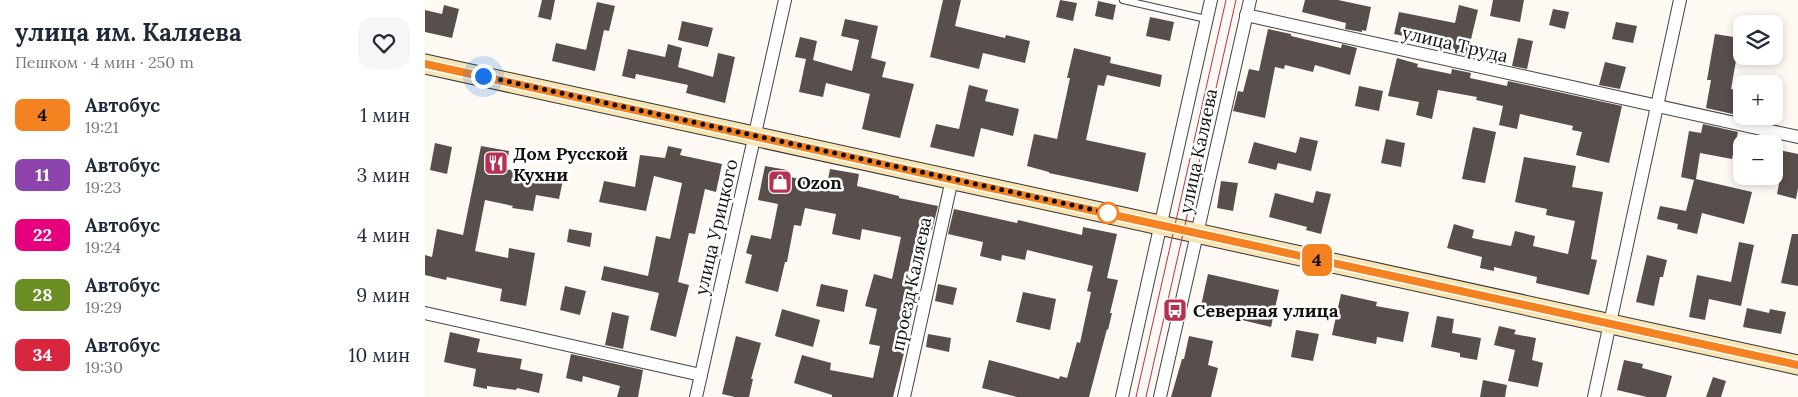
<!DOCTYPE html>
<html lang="ru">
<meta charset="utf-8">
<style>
body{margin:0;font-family:Lora,serif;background:#f6f6f7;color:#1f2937;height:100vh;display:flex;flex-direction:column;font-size:19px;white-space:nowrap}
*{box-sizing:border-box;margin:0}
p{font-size:16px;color:#747a83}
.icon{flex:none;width:28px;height:28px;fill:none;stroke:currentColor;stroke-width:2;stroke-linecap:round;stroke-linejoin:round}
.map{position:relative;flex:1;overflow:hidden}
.panel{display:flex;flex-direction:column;background:#fff;width:425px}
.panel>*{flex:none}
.badge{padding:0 10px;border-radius:8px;font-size:18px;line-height:32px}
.controls{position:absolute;left:1308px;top:15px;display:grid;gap:10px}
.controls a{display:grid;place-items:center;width:50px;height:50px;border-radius:10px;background:#fff;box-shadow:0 2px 8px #0003;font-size:25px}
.you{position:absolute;width:25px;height:25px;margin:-12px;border:4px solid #fff;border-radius:50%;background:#1a73e8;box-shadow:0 0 0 8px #1a73e833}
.map>.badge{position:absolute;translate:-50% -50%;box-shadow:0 0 0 2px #fff}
.round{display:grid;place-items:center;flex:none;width:52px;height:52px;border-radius:15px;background:#f6f6f7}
.head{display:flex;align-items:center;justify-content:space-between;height:85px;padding:0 15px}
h1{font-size:24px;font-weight:700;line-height:38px}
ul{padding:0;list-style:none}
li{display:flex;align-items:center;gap:15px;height:60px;padding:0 15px}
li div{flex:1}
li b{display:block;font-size:19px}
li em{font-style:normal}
li .badge{min-width:55px;font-weight:700;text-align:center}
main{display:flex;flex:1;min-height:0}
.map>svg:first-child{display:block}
.building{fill:#584f4d}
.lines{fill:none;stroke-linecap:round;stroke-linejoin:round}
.service-casing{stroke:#434343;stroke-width:8}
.minor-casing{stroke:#434343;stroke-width:14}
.secondary-casing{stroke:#323232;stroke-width:21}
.service{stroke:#fff;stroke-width:6}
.minor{stroke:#fff;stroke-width:12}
.secondary{stroke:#f9e4b4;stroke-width:19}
.tram{stroke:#b63151;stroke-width:1}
.line-casing{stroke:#fff;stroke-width:11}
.line{stroke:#f58220;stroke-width:8}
.walk{stroke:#101010;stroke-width:5;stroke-dasharray:0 9}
.stop-dot{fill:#fff;stroke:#f58220;stroke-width:2.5}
.labels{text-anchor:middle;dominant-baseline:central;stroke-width:5;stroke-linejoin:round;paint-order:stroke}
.street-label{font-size:18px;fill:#101010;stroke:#fff}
.poi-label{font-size:18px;font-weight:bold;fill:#101010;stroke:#fff;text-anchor:start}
</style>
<main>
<section class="panel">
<div class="head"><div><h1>улица им. Каляева</h1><p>Пешком · 4 мин · 250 m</p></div><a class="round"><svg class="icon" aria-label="heart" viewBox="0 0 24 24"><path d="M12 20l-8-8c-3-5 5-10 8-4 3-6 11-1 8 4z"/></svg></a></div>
<ul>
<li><span class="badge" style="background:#f58220;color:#111">4</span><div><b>Автобус</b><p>19:21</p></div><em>1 мин</em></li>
<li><span class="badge" style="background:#8e44ad;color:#fff">11</span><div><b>Автобус</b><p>19:23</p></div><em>3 мин</em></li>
<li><span class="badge" style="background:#e6007e;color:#fff">22</span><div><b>Автобус</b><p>19:24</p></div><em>4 мин</em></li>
<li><span class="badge" style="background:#6b8e23;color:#fff">28</span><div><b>Автобус</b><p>19:29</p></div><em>9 мин</em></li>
<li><span class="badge" style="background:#d7263d;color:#fff">34</span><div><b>Автобус</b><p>19:30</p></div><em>10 мин</em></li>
</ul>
</section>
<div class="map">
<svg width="1373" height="397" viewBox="0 0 1373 397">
<rect width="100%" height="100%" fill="#fefaf3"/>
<g class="building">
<path d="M117,0h13l-4,20 -13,-3z"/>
<path d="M518,0h18l-6,26 50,12 1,-3 24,6 -5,22 -42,-10 -4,16 -49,-12z"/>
<path d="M635,0l17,3 -4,18 -17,-4z"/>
<path d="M880,0h33l33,7 -5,24 -4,-1v2l-17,-3 1,-6 -44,-11z"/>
<path d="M1068,0h31l-4,22 -30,-6z"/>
<path d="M673,1l18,4 -3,15 -18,-4z"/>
<path d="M172,2l18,4 -6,25 -5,-1 -9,41 -43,-10 4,-18 30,7z"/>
<path d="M19,5l15,4 -7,29 -27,-6v-22l17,4z"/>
<path d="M1034,5l19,5 -11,46 -12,-3v-4l-6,-1 2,-5 -42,-9 -1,3 -14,-3 5,-22 56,11z"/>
<path d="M1128,9l16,3 -4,17 -16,-4z"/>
<path d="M725,17l24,5 -4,19 -24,-5z"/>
<path d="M420,19l33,7 -7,32 15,4 -4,15 32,7 -14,54 -38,-9 8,-35 -44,-11 -3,14 -24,-5 7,-33 -11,-2 5,-20 17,4 -4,19 39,11 7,-31 -18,-4z"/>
<path d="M257,21l31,7 -5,19 -30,-7z"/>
<path d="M1191,22l21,4 -4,17 -21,-4z"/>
<path d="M843,29l23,5v2l50,12 1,-4 15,4 -7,27 -35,-10 -2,7 -28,-7 -1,4 -9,-2 -10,51 -32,-7 5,-20 5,1 6,-23 10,2z"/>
<path d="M1290,34l25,4 -9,51 10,2 -4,24 -31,-7 5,-28h-4z"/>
<path d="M1093,38l15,3 -6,28 -15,-3z"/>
<path d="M243,44l14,4 -4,19 35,10 5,-24 17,4 -10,46 -39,-10 2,-8 -52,-11 -1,5 -13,-3 6,-27 37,8z"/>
<path d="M649,48l37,9 -1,6 52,12 -2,12 -53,-12 -3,11 -6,-1 -12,55 60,13 -8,39 -89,-19v-1l-22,-6 7,-32 23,5 13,-61h-3z"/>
<path d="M972,58l21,6 -1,3 34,7 1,-5 19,4 -1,5 37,8 1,-5 114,25 -13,57 -33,-8 6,-23 -10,-2 1,-4 -53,-12 -3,15 -18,-4 4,-19 -27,-6 1,-3 -39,-7 -6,29 -16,-4 3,-13 -31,-6z"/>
<path d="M1180,62l21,5 -6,22 -21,-4z"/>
<path d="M544,85l19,5 -3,11 34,8 -6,27 -32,-8 -7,29 -44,-10 6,-23 23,5z"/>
<path d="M934,86l24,5 -4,20 -24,-5z"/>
<path d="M1278,124l35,8 -6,27 -32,-6 -4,26 56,13 -8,32 -42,-11 -5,21 -20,-5 1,-5 -21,-5 3,-13 26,5 8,-31 -13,-3 8,-46 12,2z"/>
<path d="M1048,127l23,5 -11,51 -23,-4z"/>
<path d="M875,137l18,4 -7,30 -33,-8 -2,7 -28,-7 6,-21 42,11z"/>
<path d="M961,139l19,4 -4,24 -20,-4z"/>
<path d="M10,143l17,4 -5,27 -17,-4z"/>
<path d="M56,146l28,5 -3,18 41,9 1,-6 16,3 -5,24 -23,-4 -3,16 -21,-3 1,-2 -28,-6 -10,51 33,7 1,-10 26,5 -9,53 -26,-5 2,-12 -55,-12 -1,3 -21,-5v-20l7,2 5,-28 26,6z"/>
<path d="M243,146l14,3 -2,6 42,9 -6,28 -11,-3 -10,45 -6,-1 -11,49 11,3 -13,52 -26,-7 9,-37 -58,-13 3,-14 44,10 8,-40 14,3 12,-56 -28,-7 -8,35 -47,-9 5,-21 31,6 5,-32 25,3z"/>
<path d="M1349,149l24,5v34l-2,11 -19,-5 5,-26 -8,-1z"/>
<path d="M1099,157l52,9 -4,21 31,5 -12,67 6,1 -8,35 -53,-12 1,-6 -43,-10v4l-14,-3 2,-11 -35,-9 7,-24 20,6 -2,8 39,8 4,-15 20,5 -2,10 35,8 7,-33 -29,-6 1,-6 -32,-7z"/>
<path d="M340,166l22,4 -1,6 41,9 3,-16 29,5 -2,12 42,10v2l39,8 -6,24 -7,-2 -2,10 -6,-2 -11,45 8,2 -13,53 7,1 -15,60h-61v-2l-38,-12 8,-28 29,8 -1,7 43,8 7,-32 -11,-2 8,-35 -12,-3 9,-32 18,5 9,-42 -39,-8 -2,11 -28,-6 4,-20 -31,-6 -4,18 -7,-1 -7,37h-2l-7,30 -33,-9 7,-28 -6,-2 5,-18 20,4 7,-35 -20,-4z"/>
<path d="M796,181l17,2 -5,28 -16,-3z"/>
<path d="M891,191l15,3 -10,40 -15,-4 1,-3 -38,-10 6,-24 38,10z"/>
<path d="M529,209l63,14 1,-3 64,15 1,-8 34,7 -10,44 11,2 -8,33h2l-4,17 -1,-1 -18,68h-72l-35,-9 7,-28 70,19 1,-3 7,2 10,-36 3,1 11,-51 -4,-1 6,-25 -66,-16 -2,10 -23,-5 -1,6 -21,-5 3,-14 -35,-8z"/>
<path d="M144,229l23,4 -2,14 -23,-5z"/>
<path d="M1367,234h6v52l-17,-3z"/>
<path d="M1314,242l15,3 -13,61 -32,-7 -4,21 -16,-3 8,-42 34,7z"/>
<path d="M1222,255l20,5 -4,17h-3l-6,29 -18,-4z"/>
<path d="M783,274l71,16 -8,37 -71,-17z"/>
<path d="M396,284l27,6 -4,22 -28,-6z"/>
<path d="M513,284l19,4 -4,17 -18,-4z"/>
<path d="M140,286l21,5 -6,24 -20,-5z"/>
<path d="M598,292l33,7 -6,31 -34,-8z"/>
<path d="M916,294l36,8 -1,4 33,6 -6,30 -26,-5 -1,7 -44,-9z"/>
<path d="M1322,308l22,5 1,-4 16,3 -5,22 -38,-7z"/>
<path d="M357,309l38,11 -7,27 -38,-11z"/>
<path d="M187,312l17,4 -6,33 -18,-4z"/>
<path d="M1012,316l17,3 -2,14 29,5 -4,22 -17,-3v-4l-29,-6z"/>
<path d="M1074,326l17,4 -2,4 22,4 -4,22 11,3 -5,24 -30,-6 7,-31 -21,-5z"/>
<path d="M871,330l23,4 -6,27 -22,-4z"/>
<path d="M25,332l30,7 -3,13 45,7 -2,10 23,5 -4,19 -22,-5 -1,2 -29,-4v3l-14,-3 3,-17 -32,-7z"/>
<path d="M503,334l23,4 -2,14 -23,-5z"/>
<path d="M311,336l25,7 -10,36h2l-4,18h-14l-13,-3z"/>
<path d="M764,336l24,5 -5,24 10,3 -7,29h-40l11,-38h2z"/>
<path d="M146,354l72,16 -5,27h-21l3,-11 -37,-10 -1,6 -16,-4z"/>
<path d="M1199,360l19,4 -1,4 30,8 -6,21h-19l-30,-7z"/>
<path d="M1288,377l13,4 -5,16h-15z"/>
<path d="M1058,380l24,5 -2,12h-25z"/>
</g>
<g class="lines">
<g class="service-casing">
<path id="service" d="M698,0l83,19"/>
</g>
<g class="minor-casing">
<g id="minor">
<path d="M821,15l552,122"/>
<path d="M0,313l276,62"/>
<path d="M271,397l89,-397"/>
<path d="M479,397l48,-218"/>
<path d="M697,397l89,-397"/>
<path d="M735,397l90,-397"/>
<path d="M1169,397l86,-397"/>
</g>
</g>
<g class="secondary-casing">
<path id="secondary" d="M0,64l1373,301"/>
</g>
<use href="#service" class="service"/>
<use href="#minor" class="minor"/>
<use href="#secondary" class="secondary"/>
<g class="tram">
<path d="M711,397l90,-397"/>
<path d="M721,397l90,-397"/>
</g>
</g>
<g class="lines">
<g class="line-casing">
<path id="line" d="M0,64l1373,301"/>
</g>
<use href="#line" class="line"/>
<path class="walk" d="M58,76l625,137"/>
</g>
<defs>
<g id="restaurant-square" transform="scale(1.25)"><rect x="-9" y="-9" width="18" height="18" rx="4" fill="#b63151" stroke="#fff"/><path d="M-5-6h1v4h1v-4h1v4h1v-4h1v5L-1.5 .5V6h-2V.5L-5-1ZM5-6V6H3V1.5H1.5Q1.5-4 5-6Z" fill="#fff"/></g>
<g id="shop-square" transform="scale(1.25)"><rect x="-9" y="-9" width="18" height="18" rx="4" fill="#b63151" stroke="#fff"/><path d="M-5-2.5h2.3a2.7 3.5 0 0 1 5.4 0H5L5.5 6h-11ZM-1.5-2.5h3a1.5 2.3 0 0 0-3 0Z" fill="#fff"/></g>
<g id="bus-square" transform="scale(1.25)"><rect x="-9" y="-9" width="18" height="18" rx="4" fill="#b63151" stroke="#fff"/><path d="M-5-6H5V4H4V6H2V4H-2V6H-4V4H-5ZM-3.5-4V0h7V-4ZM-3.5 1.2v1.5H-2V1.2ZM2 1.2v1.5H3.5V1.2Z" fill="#fff"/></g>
</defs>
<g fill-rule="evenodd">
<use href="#restaurant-square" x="71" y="163"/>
<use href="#shop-square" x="355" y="182"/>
<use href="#bus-square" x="750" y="310"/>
</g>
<circle class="stop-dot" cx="683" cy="213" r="10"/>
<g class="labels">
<g class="street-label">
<text transform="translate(1030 44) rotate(13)">улица Труда</text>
<text transform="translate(773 151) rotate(-78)">улица Каляева</text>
<text transform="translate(291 227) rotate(-77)">улица Урицкого</text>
<text transform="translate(486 284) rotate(-78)">проезд Каляева</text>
</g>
<g class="poi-label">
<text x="88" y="153">Дом Русской<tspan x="88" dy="21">Кухни</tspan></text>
<text x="372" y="182">Ozon</text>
<text x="768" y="310">Северная улица</text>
</g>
</g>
</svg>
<div class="controls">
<a><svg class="icon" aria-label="layers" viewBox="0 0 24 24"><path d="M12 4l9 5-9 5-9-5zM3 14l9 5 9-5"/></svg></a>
<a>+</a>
<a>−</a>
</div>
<div class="you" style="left:58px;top:76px"></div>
<b class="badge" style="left:892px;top:260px;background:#f58220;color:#111">4</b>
</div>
</main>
